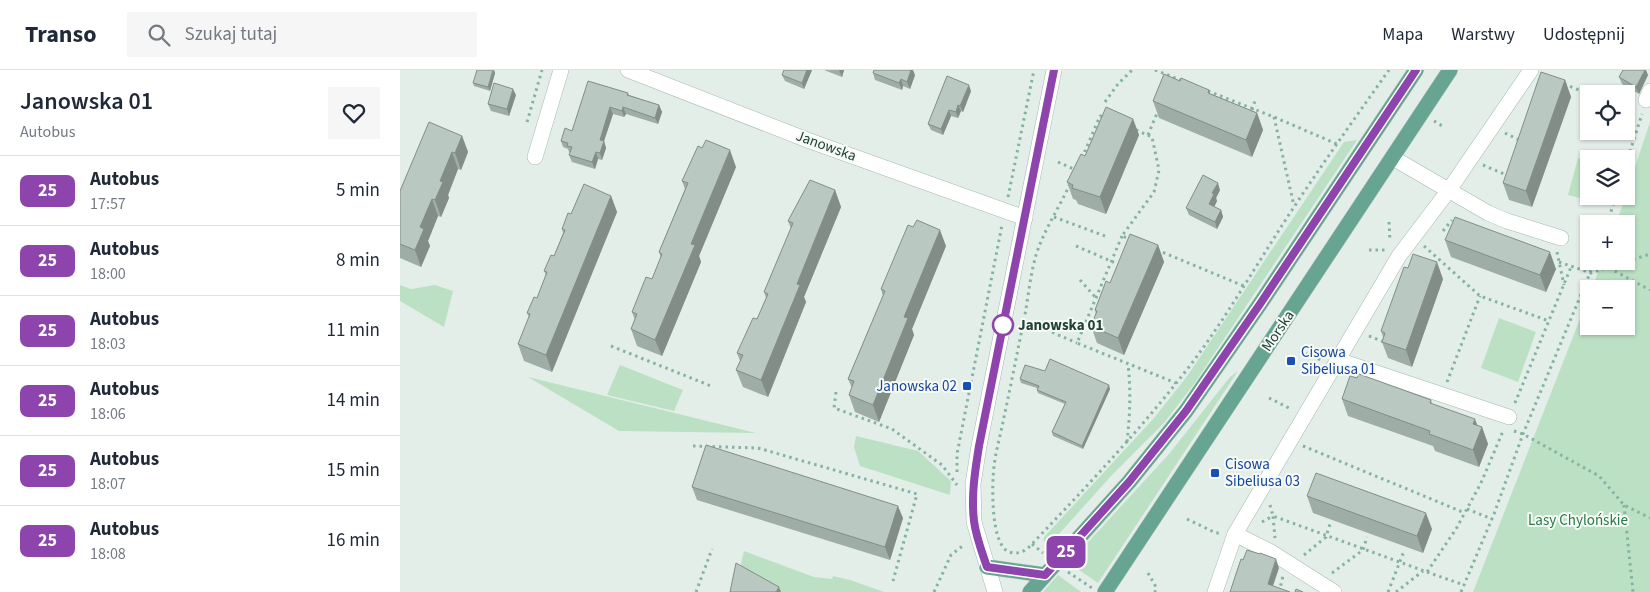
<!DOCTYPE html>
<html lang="pl">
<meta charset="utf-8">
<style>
body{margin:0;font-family:"Source Sans 3",sans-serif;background:#f6f6f7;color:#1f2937;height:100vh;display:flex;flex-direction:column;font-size:19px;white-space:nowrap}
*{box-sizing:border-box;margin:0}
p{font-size:16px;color:#747a83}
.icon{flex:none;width:28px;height:28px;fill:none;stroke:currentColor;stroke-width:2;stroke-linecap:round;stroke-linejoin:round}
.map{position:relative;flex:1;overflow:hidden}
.panel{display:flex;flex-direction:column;background:#fff;width:400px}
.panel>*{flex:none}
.badge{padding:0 10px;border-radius:8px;font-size:18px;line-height:32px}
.buttons{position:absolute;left:1180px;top:15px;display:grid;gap:10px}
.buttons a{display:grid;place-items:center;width:55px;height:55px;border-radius:0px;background:#fff;box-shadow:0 1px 4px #0004;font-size:25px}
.map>.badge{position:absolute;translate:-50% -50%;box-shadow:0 0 0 2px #fff}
.round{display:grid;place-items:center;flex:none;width:52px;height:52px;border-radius:0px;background:#f6f6f7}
.overview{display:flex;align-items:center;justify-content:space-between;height:85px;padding:0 20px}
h1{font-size:24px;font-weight:600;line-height:38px}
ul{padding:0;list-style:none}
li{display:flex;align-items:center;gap:15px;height:70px;padding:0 20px;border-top:1px solid #e0e1e3}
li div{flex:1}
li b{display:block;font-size:19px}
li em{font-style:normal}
li .badge{min-width:55px;font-weight:700;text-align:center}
header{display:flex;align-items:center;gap:30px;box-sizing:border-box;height:70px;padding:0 25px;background:#fff;border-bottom:1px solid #e0e1e3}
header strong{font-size:24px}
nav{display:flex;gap:28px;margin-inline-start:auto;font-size:18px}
.search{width:350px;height:45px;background:#f6f6f7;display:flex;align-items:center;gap:12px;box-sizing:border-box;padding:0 18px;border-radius:0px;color:#747a83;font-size:19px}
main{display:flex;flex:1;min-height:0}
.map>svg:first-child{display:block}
.green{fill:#bce0c4}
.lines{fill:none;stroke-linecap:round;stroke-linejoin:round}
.minor-casing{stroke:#a6b7b0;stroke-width:16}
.major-casing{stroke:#c1cac7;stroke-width:16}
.path{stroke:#83b3a2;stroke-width:3;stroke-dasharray:2.5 4;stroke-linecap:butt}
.minor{stroke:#fff;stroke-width:15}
.major{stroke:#67a592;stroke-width:15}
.wall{fill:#9fada7}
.shaded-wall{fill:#828d88}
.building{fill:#b9c9c2;stroke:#828d88}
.line-casing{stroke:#fff;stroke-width:11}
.line{stroke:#8e44ad;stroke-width:8}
.stop-dot{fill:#fff;stroke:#8e44ad;stroke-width:2.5}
.transit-dot{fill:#1a4fb4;stroke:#f5faf7;stroke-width:2}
.labels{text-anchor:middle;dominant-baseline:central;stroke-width:4;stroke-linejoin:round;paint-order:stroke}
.street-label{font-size:15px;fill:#224137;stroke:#f5faf7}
.stop-label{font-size:15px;font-weight:bold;fill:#224137;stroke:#f5faf7;text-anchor:start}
.transit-label{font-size:15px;fill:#164399;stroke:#f5faf7;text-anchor:start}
.park-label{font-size:15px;fill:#2a7946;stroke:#f5faf7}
</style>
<header>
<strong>Transo</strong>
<div class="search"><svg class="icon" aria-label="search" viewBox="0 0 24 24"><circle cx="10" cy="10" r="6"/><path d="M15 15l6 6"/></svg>Szukaj tutaj</div>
<nav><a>Mapa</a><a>Warstwy</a><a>Udostępnij</a></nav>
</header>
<main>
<section class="panel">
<div class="overview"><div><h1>Janowska 01</h1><p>Autobus</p></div><a class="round"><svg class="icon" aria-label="heart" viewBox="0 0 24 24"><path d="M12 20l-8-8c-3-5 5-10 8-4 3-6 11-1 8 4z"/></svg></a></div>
<ul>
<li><span class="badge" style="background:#8e44ad;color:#fff">25</span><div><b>Autobus</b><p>17:57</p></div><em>5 min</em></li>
<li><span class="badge" style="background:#8e44ad;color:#fff">25</span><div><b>Autobus</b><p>18:00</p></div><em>8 min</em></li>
<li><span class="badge" style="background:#8e44ad;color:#fff">25</span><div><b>Autobus</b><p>18:03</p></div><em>11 min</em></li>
<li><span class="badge" style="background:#8e44ad;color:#fff">25</span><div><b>Autobus</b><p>18:06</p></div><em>14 min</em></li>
<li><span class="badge" style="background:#8e44ad;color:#fff">25</span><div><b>Autobus</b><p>18:07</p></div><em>15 min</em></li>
<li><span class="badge" style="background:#8e44ad;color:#fff">25</span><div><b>Autobus</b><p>18:08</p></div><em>16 min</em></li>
</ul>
</section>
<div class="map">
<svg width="1250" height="522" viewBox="0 0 1250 522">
<rect width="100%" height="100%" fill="#e4eee9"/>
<g class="green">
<path d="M1250,52v470h-177l116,-296v30h37v-37h-34l10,-28h24v-37h-10z"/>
<path d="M957,70l-163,244 -30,39 -52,52 -63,70 -6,-5 2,-4 109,-118 34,-43 156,-233z"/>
<path d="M1178,88l11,3v35h6l-1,6 -26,-7z"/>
<path d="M0,215l11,4 24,-4 18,6 -9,36 -44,-26z"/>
<path d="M1099,248l37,14 -18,50 -37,-14z"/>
<path d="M220,295l63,25 -9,21 -67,-16z"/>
<path d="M838,301l-140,212 -29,-20 100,-109 61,-77z"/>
<path d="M128,307l228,56 -137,-2z"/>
<path d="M456,366l62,15 33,30 -1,14 -90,-29 -6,-19z"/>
<path d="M344,481l70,26 18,2 1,-3 17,4 34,12h-150z"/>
<path d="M658,505l23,17h-38z"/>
</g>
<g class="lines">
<g class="minor-casing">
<g id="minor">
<path d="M228,0l182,71 215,77"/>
<path d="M1246,30l4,-9"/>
<path d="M135,87l26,-87"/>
<path d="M993,88l95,55 19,8 54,17"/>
<path d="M938,290l171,57"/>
<path d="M835,464l36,18 63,40"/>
<path d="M595,522l-21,-70 -1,-38 6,-38 75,-376"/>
<path d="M815,522l20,-58 164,-278 50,-66 82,-120"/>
</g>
</g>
<g class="major-casing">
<g id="major">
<path d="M587,497l58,8"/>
<path d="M630,522l99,-110 57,-71 74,-107 156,-234"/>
<path d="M705,522l345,-522"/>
</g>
</g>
<g class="path">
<path d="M755,0l28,11"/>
<path d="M1164,14l25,10"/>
<path d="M808,21l66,26 63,27"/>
<path d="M705,32l13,-18 14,-14"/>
<path d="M852,40l3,-9"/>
<path d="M874,47l20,89"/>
<path d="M1034,51l10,6"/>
<path d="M127,52l15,-52"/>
<path d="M1105,63l16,8"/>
<path d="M748,65l10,-24"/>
<path d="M682,88l18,-42 5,1"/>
<path d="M658,92l18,8"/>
<path d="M1226,94l16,-50"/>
<path d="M1083,95l26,11"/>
<path d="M670,114c-11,24 -26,46 -34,71 -6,21 -8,44 -12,65l53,23"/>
<path d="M608,127l26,-127"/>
<path d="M654,147l51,19"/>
<path d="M989,152l1,19"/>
<path d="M1207,154l9,-28"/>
<path d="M1043,161l9,-11"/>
<path d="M722,166l-45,107 99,40"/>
<path d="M732,170l-10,-4 32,-44 5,-22 -7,-33 -18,-8"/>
<path d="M676,176l44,19"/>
<path d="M1024,176l56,50 69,25"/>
<path d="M757,180l87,36"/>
<path d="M969,180h17"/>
<path d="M1157,182l7,33"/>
<path d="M1159,192l32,11 59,-19"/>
<path d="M1209,198l41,22"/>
<path d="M680,210l16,18"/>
<path d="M624,250c-7,33 -13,65 -20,97 -3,16 -8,33 -10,49 -2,18 -4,78 15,86 9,3 17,-1 23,-8 57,-60 113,-119 163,-185 36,-49 66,-102 99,-152 31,-47 63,-92 95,-137"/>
<path d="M969,266l15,6"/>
<path d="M211,276l100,40"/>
<path d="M900,281l21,9"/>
<path d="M1047,312l33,-86"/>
<path d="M436,322l-2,16 58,21 50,36 15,20"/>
<path d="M869,328l22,11"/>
<path d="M1115,333l56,-136"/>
<path d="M1114,361l9,3 76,42 25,29 26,13"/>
<path d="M727,372c3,-27 4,-51 1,-78"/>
<path d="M293,376l65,2 159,46 -24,87"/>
<path d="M903,376l162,67"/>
<path d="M557,402v-18l45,-229"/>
<path d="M870,435l3,11 154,56 29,-43 25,-46 22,-52"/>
<path d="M1224,435l9,87"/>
<path d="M1067,439l25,10"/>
<path d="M787,449l29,14h5"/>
<path d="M862,452l11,-6 2,22"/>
<path d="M632,474l11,9"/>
<path d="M904,485l22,-18 4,-13"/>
<path d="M668,502l24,16"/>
<path d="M1027,502l37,13"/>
<path d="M748,503l8,14 -1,5"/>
<path d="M932,503l31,-23 4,-13"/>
<path d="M296,522l16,-43"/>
<path d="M534,522l17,-37 14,-11"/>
<path d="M879,522l4,-16"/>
<path d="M988,522l16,-41"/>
<path d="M996,522l27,-21"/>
<path d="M1061,522l33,-78 29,-80 72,-173"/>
</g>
<use href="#minor" class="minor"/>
<use href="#major" class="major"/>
</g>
<g class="wall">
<path d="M94,0l1,3 -5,18 -16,-5 -1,-3z"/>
<path d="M412,0l-8,19 -19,-8 -3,-6z"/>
<path d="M424,0h20l-2,7z"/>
<path d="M473,3l42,2 -5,14 -7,-3 -1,4 -27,-10z"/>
<path d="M1248,5l-9,19 -17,-10 -3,-7z"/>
<path d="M1165,10l6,17 -39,110 -23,-7 -6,-17z"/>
<path d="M571,21l-8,21 -2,-1 -3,7 -7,-2 -8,19 -12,-5 -3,-6z"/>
<path d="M228,23l1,2 30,10 3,7 -4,12 -32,-10 -2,3 -11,-3 -9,27 2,7 -4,12 -4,-1 -3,10 -23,-7 -3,-7 1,-2 -1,-1 -1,-3 -5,-2 -2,-6 11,-10z"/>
<path d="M811,24l46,19 6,17 -11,27 -93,-39 -6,-17z"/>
<path d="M116,25l-7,21 -18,-5 -3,-7z"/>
<path d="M733,49l6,16 -33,79 -28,-10 -2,-4 -3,-1 -6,-17 18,-26z"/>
<path d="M62,66l6,16 -7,18 -3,-1 -10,26 1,3 -8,19 -3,-1 -10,25 2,5 -9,21 -21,-9v-67z"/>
<path d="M336,97l-37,89 2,6 -39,94 -25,-10 -6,-17 4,-9 -3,-8 20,-33 9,-21 -2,-6 26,-63 -3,-8z"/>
<path d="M435,120l6,17 -37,90 2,5 -38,95 -25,-10 -7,-17 4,-9 -3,-8 20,-34 9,-21 -2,-6 27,-63 -3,-8z"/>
<path d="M820,120l-4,8 1,3 -3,6 7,3 2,7 -6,12 -28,-14 -3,-7z"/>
<path d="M211,126l6,16 -65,160 -28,-11 -6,-17 11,-27 -2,-4 10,-15 9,-23 -2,-4 10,-15 9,-23 -1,-4 9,-15z"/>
<path d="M1045,170l111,29 -10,23 -95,-35z"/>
<path d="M758,175l6,17 -40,93 -27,-12 -6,-17 5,-12 -1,-4 15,-27z"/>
<path d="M546,176l-34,83 2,6 -35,87 -24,-10 -6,-17 3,-7 -4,-9 35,-83 -2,-7z"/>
<path d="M1043,209l-31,88 -24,-9 -6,-16 1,-5 -2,-6z"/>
<path d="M645,301l65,18 -27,60 -30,-13 -1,-4 13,-28 -27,-11 -1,-3v-2l-16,-5 -1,-4z"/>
<path d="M942,329l89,1 1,4 50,23 6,17 -9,23 -44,-16 -2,-5 -85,-30z"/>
<path d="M292,417l211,31 -13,42 -193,-60z"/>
<path d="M907,426l125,33 -9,24 -110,-40z"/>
</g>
<g class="shaded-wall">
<path d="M94,0l1,3 -5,18 -2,-4z"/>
<path d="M407,0h5l-8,19 -2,-6z"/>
<path d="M440,0h4l-2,7 -3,-7z"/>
<path d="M511,0h2l2,5 -5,14 -3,-7z"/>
<path d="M1245,0h1l2,5 -9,19 -3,-7z"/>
<path d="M501,9l2,7 -1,4 -3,-7z"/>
<path d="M1165,10l6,17 -39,110 -6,-16z"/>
<path d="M569,15l2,6 -8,21 -3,-6z"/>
<path d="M113,19l3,6 -7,21 -2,-7z"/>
<path d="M259,35l3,7 -4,12 -3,-6z"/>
<path d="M558,35l3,6 -3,7 -2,-6z"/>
<path d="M210,37l3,7 -11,33 -2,-7z"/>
<path d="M223,37l3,7 -2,3 -2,-6z"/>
<path d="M549,40l2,6 -8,19 -2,-6z"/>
<path d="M857,43l6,17 -11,27 -6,-17z"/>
<path d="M733,49l6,16 -33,79 -6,-17z"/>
<path d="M62,66l6,16 -7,18 -6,-17z"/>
<path d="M204,71l2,7 -4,12 -2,-7z"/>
<path d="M330,80l6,17 -37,89 2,6 -39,94 -7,-16 36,-96z"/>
<path d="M52,82l6,17 -10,26 1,3 -8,19 -6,-17 5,-19z"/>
<path d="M196,82l2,7 -3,10 -3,-7z"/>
<path d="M818,113l2,7 -4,8 1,3 -5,10 -3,-7 3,-11z"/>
<path d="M435,120l6,17 -37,90 2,5 -38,95 -7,-17 36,-96z"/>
<path d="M211,126l6,16 -65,160 -6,-17z"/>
<path d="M32,129l6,17 -10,25 2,5 -9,21 -6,-17 5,-23z"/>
<path d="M821,140l2,7 -6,12 -2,-7z"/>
<path d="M540,160l6,16 -34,83 2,6 -35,87 -6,-17 31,-88z"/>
<path d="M758,175l6,17 -40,93 -6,-17z"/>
<path d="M1150,182l6,17 -10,23 -6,-17z"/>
<path d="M1037,192l6,17 -31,88 -6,-17z"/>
<path d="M709,315l1,4 -27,60 -1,-3z"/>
<path d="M1075,349l5,13 2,-5 6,17 -9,23 -6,-17v-26z"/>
<path d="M498,436l5,12 -13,42 -5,-13z"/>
<path d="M1026,443l6,16 -9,24 -6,-17z"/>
<path d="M876,489l3,9 -8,24 -3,-8z"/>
<path d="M379,517l2,5h-5z"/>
</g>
<g class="building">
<path d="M77,0h16l-5,17 -15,-4z"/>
<path d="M384,0h23l-5,13 -20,-8z"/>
<path d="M474,0h37l-4,12 -6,-3 -2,4 -26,-10z"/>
<path d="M1223,0h22l-9,17 -17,-10z"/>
<path d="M1141,2l24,8 -39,111 -23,-8z"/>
<path d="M764,4l16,7 1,-3 28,12 -1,3 49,20 -11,27 -93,-39z"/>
<path d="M547,6l22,9 -9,21 -2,-1 -2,7 -7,-2 -8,19 -13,-5z"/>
<path d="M188,11l40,12 -1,2 32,10 -4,13 -32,-11 -1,4 -12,-4 -10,33 4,1 -4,12 -4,-1 -4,10 -23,-7 3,-8 -5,-1 1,-3 -7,-2 4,-13 7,3z"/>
<path d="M94,13l19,6 -6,20 -19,-5z"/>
<path d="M706,37l27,12 -33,78 -28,-9 1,-3 -6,-3 14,-28 4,2z"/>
<path d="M29,52l33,14 -7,17 -3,-1 -12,29 3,1 -8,18 -3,-1 -12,28 4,2 -9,21 -15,-6v-53z"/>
<path d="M306,70l24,10 -39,94 4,1 -40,95 -24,-11 6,-15 -5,-2 14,-35 6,2 10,-25 -3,-2 29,-69 -6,-2 16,-35 4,2z"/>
<path d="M803,105l15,8 -6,10 2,1 -5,10 12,6 -6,12 -29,-14z"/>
<path d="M410,110l25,10 -38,94 3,1 -39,95 -25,-10 7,-15 -6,-2 16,-35 4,1 11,-25 -4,-2 29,-69 -5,-2z"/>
<path d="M184,114l27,12 -65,159 -28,-11 12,-30 -3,-1 7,-16 3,1 10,-26 -3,-1 7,-16 3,1 11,-26 -3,-1 6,-16 3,1z"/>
<path d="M1055,147l95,35 -10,23 -95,-35z"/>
<path d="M517,150l23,10 -36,87 4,1 -35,87 -24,-10 5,-14 -6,-2 37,-88 -4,-2 27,-64 5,2z"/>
<path d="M730,164l28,11 -40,93 -27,-12 6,-15 -2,-1 11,-29 4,2z"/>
<path d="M1013,184l24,8 -31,88 -24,-8 3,-9 -4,-2 23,-64 4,1z"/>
<path d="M650,289l59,26 -27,61 -30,-14 14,-30 -29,-12 2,-4 -19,-7 5,-14 20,6z"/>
<path d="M959,304l72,26 -1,3 45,16 -2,5 9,3 -9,23 -44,-16 1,-3 -88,-32 8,-23 7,2z"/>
<path d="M306,375l192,61 -13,41 -193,-60z"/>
<path d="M916,403l110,40 -9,23 -110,-40z"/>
<path d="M847,480l13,4v-1l16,6 -8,25 22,8h-60l11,-33 2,1z"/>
<path d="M336,493l43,24 -3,5h-46z"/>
<path d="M896,519l7,3h-8z"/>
</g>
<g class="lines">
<g class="line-casing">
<path id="line" d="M654,0l-75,376c-4,25 -8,50 -5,75 2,16 8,31 13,46l58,8 84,-93 57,-71 74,-107 156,-234"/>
</g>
<use href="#line" class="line"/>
</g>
<circle class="stop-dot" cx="603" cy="255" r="10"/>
<g class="transit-dot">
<rect x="886" y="286" width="10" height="10" rx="2.5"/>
<rect x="562" y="311" width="10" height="10" rx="2.5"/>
<rect x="810" y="398" width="10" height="10" rx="2.5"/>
</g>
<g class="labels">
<g class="street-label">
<text transform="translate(426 76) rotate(20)">Janowska</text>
<text transform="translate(878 261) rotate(-56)">Morska</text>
</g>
<g class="stop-label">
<text x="618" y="255">Janowska 01</text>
</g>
<g class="transit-label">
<text x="901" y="282">Cisowa<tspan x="901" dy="17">Sibeliusa 01</tspan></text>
<text x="557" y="316" text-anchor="end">Janowska 02</text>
<text x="825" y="394">Cisowa<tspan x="825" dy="17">Sibeliusa 03</tspan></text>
</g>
<g class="park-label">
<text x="1178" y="450">Lasy Chylońskie</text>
</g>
</g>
</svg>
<div class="buttons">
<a><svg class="icon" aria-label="locate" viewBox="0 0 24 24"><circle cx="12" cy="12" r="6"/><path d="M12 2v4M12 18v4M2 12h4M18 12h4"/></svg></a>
<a><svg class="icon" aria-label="layers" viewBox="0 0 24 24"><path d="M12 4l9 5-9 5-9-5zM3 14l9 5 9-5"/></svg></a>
<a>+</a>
<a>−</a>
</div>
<b class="badge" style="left:666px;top:482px;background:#8e44ad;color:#fff">25</b>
</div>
</main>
